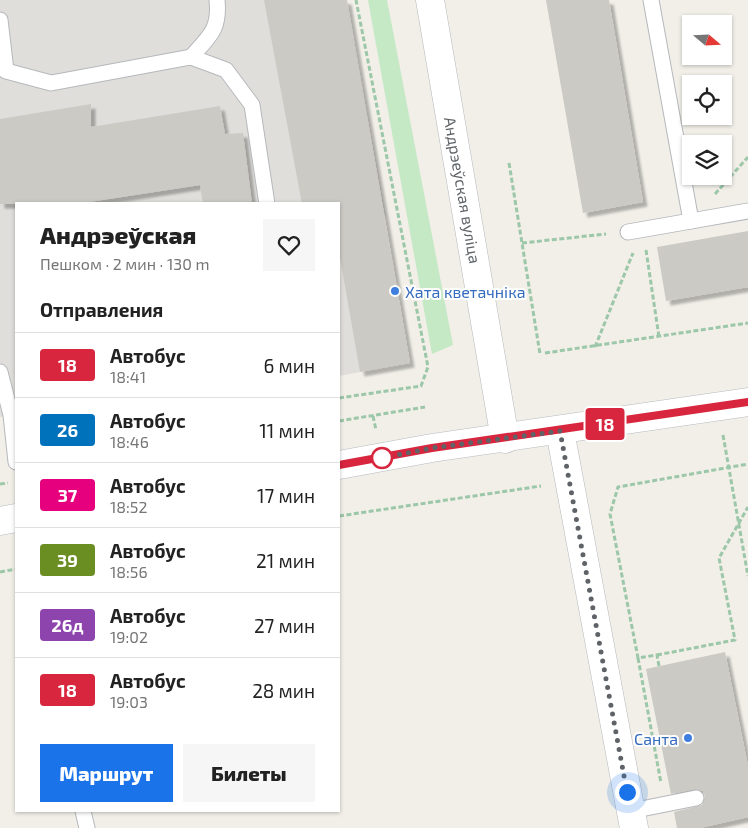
<!DOCTYPE html>
<html lang="ru">
<meta charset="utf-8">
<style>
body{margin:0;font-family:"Exo 2",sans-serif;background:#f6f6f6;color:#222;height:100vh;display:flex;flex-direction:column;font-size:19px;white-space:nowrap}
*{box-sizing:border-box;margin:0}
p{font-size:16px;color:#767676}
.icon{flex:none;width:28px;height:28px;fill:none;stroke:currentColor;stroke-width:2;stroke-linecap:round;stroke-linejoin:round}
.map{position:relative;flex:1;overflow:hidden}
.details{position:absolute;left:15px;top:202px;width:325px;height:610px;display:flex;flex-direction:column;background:#fff;border-radius:0px;box-shadow:0 1px 4px #0004}
.details>*{flex:none}
.badge{padding:0 10px;border-radius:4px;font-size:18px;line-height:32px}
.needle{width:32px;rotate:109deg}
.controls{position:absolute;left:682px;top:15px;display:grid;gap:10px}
.controls a{display:grid;place-items:center;width:50px;height:50px;border-radius:0px;background:#fff;box-shadow:0 1px 4px #0004;font-size:25px}
.you{position:absolute;width:25px;height:25px;margin:-12px;border:4px solid #fff;border-radius:50%;background:#1a73e8;box-shadow:0 0 0 8px #1a73e833}
.map>.badge{position:absolute;translate:-50% -50%;box-shadow:0 0 0 2px #fff}
h2{padding:0 25px;font-size:19px;line-height:45px}
.round{display:grid;place-items:center;flex:none;width:52px;height:52px;border-radius:0px;background:#f6f6f6}
.summary{display:flex;align-items:center;justify-content:space-between;height:85px;padding:0 25px}
h1{font-size:24px;font-weight:800;line-height:38px}
.button{display:flex;gap:10px;margin-top:auto;padding:10px 25px}
.button a{flex:1;height:58px;border-radius:0px;background:#1a73e8;color:#fff;font-size:20px;font-weight:800;line-height:58px;text-align:center}
.button a+a{background:#f6f6f6;color:#222}
ul{padding:0;list-style:none}
li{display:flex;align-items:center;gap:15px;height:65px;padding:0 25px;border-top:1px solid #e0e0e0}
li div{flex:1}
li b{display:block;font-size:19px}
li em{font-style:normal}
li .badge{min-width:55px;font-weight:700;text-align:center}
.map>svg:first-child{display:block}
.industrial{fill:#e0deda}
.green{fill:#c5e8c5}
.building{fill:#cccac5;filter:url(#shadow)}
.lines{fill:none;stroke-linecap:round;stroke-linejoin:round}
.service-casing{stroke:#b5b8bc;stroke-width:17}
.minor-casing{stroke:#b5b8bc;stroke-width:29}
.secondary-casing{stroke:#b6babf;stroke-width:29}
.path{stroke:#9cc7a9;stroke-width:3;stroke-dasharray:5 2.5;stroke-linecap:butt}
.service{stroke:#fff;stroke-width:15}
.minor{stroke:#fff;stroke-width:28}
.secondary{stroke:#fff;stroke-width:28}
.line-casing{stroke:#fff;stroke-width:11}
.line{stroke:#d7263d;stroke-width:8}
.walk{stroke:#5f6368;stroke-width:5;stroke-dasharray:0 9}
.shop-dot{fill:#3f7fe0;stroke:#fff;stroke-width:2}
.stop-dot{fill:#fff;stroke:#d7263d;stroke-width:2.5}
.labels{text-anchor:middle;dominant-baseline:central;stroke-width:4;stroke-linejoin:round;paint-order:stroke}
.street-label{font-size:16px;fill:#5f6368;stroke:#fff}
.shop-label{font-size:16px;fill:#366cbe;stroke:#fff;text-anchor:start}
</style>
<div class="map">
<svg width="748" height="828" viewBox="0 0 748 828">
<defs>
<filter id="shadow"><feDropShadow dx="4.5" dy="4.5" stdDeviation="1" flood-color="#0004"/></filter>
</defs>
<rect width="100%" height="100%" fill="#f1efe8"/>
<path class="industrial" d="M0,0h347l39,216 -12,2 16,34 20,111 -71,13v-172h-323v210l-16,3z"/>
<path class="green" d="M368,0h19l66,345 -21,9z"/>
<g class="building">
<path d="M264,0h83l63,363 -50,9 -21,-120v-48h-37z"/>
<path d="M546,0h63l34,202 -60,11z"/>
<path d="M91,104v23l129,-21 5,28 18,-1 9,71h-49l-3,-19 -124,19h-76v-85z"/>
<path d="M748,231v56l-82,14 -9,-54z"/>
<path d="M725,652l23,114v51l-48,11h-23l-3,-16 28,-7 3,-9 -2,-5 -8,-2 -24,5 -25,-125z"/>
</g>
<g class="lines">
<g class="service-casing">
<g id="service">
<path d="M217,0c3,29 -7,36 -26,57l35,13 26,35 15,99"/>
<path d="M651,0l40,221 57,-10"/>
<path d="M0,20l6,51 45,12 140,-26"/>
<path d="M628,232l63,-11"/>
<path d="M0,372l11,43 5,47"/>
<path d="M83,811l4,17"/>
<path d="M631,811l65,-13"/>
</g>
</g>
<g class="minor-casing">
<g id="minor">
<path d="M430,0l75,439"/>
<path d="M560,431l74,397"/>
</g>
</g>
<g class="secondary-casing">
<g id="secondary">
<path d="M339,465l93,-17 316,-46"/>
<path d="M0,521l16,-3"/>
</g>
</g>
<g class="path">
<path d="M509,163l31,191"/>
<path d="M715,194l33,-37"/>
<path d="M522,243l84,-9"/>
<path d="M646,250l13,87"/>
<path d="M595,347l38,-94"/>
<path d="M545,353l203,-30"/>
<path d="M339,398l82,-12 7,-19 -72,-367"/>
<path d="M373,416l3,14"/>
<path d="M339,421l86,-14"/>
<path d="M723,435l25,141"/>
<path d="M0,484l8,-1"/>
<path d="M339,516l202,-30"/>
<path d="M0,572l16,-3"/>
<path d="M657,655l78,-15 -16,-82 29,-51"/>
<path d="M638,658l23,125"/>
<path d="M659,666l-2,-11 -19,3 -28,-144 8,-27 130,-23"/>
</g>
<use href="#service" class="service"/>
<use href="#minor" class="minor"/>
<use href="#secondary" class="secondary"/>
</g>
<g class="lines">
<g class="line-casing">
<path id="line" d="M339,465l93,-17 316,-46"/>
</g>
<use href="#line" class="line"/>
<path class="walk" d="M382,458l50,-10 128,-17 67,361"/>
</g>
<g class="shop-dot">
<circle cx="395" cy="291" r="5"/>
<circle cx="688" cy="738" r="5"/>
</g>
<circle class="stop-dot" cx="382" cy="458" r="10"/>
<g class="labels">
<g class="street-label">
<text transform="translate(463 190) rotate(80)">Андрэеўская вуліца</text>
</g>
<g class="shop-label">
<text x="405" y="291">Хата кветачніка</text>
<text x="678" y="738" text-anchor="end">Санта</text>
</g>
</g>
</svg>
<div class="controls">
<a><svg class="needle" viewBox="-14 -14 28 28"><path d="M0-13l5 13h-10z" fill="#e53935"/><path d="M0 13l5-13h-10z" fill="#767676"/></svg></a>
<a><svg class="icon" aria-label="locate" viewBox="0 0 24 24"><circle cx="12" cy="12" r="6"/><path d="M12 2v4M12 18v4M2 12h4M18 12h4"/></svg></a>
<a><svg class="icon" aria-label="layers" viewBox="0 0 24 24"><path d="M12 4l9 5-9 5-9-5zM3 14l9 5 9-5"/></svg></a>
</div>
<div class="you" style="left:627px;top:792px"></div>
<b class="badge" style="left:605px;top:424px;background:#d7263d;color:#fff">18</b>
<section class="details">
<div class="summary"><div><h1>Андрэеўская</h1><p>Пешком · 2 мин · 130 m</p></div><a class="round"><svg class="icon" aria-label="heart" viewBox="0 0 24 24"><path d="M12 20l-8-8c-3-5 5-10 8-4 3-6 11-1 8 4z"/></svg></a></div>
<h2>Отправления</h2>
<ul>
<li><span class="badge" style="background:#d7263d;color:#fff">18</span><div><b>Автобус</b><p>18:41</p></div><em>6 мин</em></li>
<li><span class="badge" style="background:#0072bc;color:#fff">26</span><div><b>Автобус</b><p>18:46</p></div><em>11 мин</em></li>
<li><span class="badge" style="background:#e6007e;color:#fff">37</span><div><b>Автобус</b><p>18:52</p></div><em>17 мин</em></li>
<li><span class="badge" style="background:#6b8e23;color:#fff">39</span><div><b>Автобус</b><p>18:56</p></div><em>21 мин</em></li>
<li><span class="badge" style="background:#8e44ad;color:#fff">26д</span><div><b>Автобус</b><p>19:02</p></div><em>27 мин</em></li>
<li><span class="badge" style="background:#d7263d;color:#fff">18</span><div><b>Автобус</b><p>19:03</p></div><em>28 мин</em></li>
</ul>
<div class="button"><a>Маршрут</a><a>Билеты</a></div>
</section>
</div>
